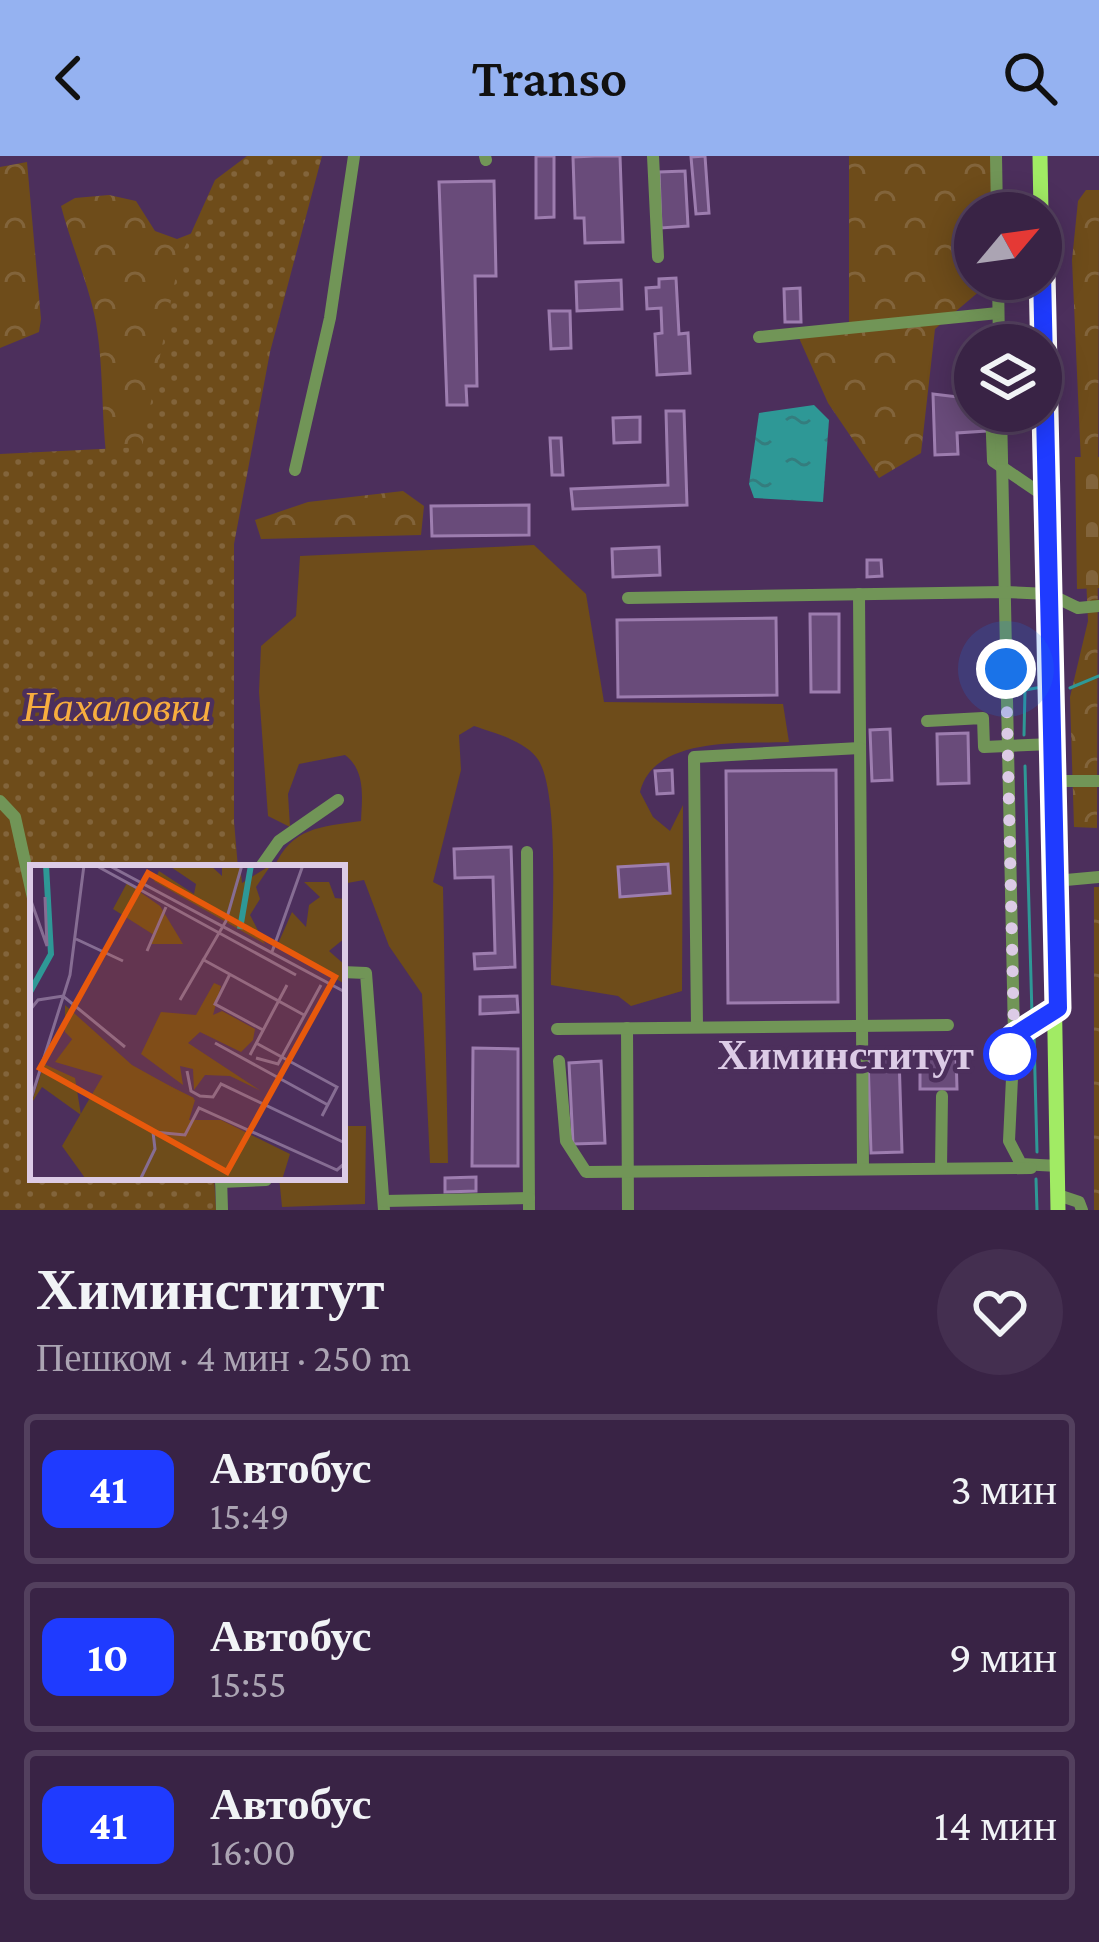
<!DOCTYPE html>
<html lang="ru">
<meta charset="utf-8">
<style>
body{margin:0;font-family:"Crimson Pro",serif;background:#442f50;color:#f1f3f6;height:100vh;display:flex;flex-direction:column;font-size:45px;white-space:nowrap}
*{box-sizing:border-box;margin:0}
p{font-size:39px;color:#aba4b3}
.icon{flex:none;width:66px;height:66px;fill:none;stroke:currentColor;stroke-width:2;stroke-linecap:round;stroke-linejoin:round}
.map{position:relative;height:1054px;overflow:hidden}
.side{display:flex;flex-direction:column;background:#392345;flex:1}
.side>*{flex:none}
.badge{padding:0 24px;border-radius:18px;font-size:42px;line-height:78px}
.needle{width:78px;rotate:61deg}
.controls{position:absolute;left:954px;top:36px;display:grid;gap:24px}
.controls a{display:grid;place-items:center;width:108px;height:108px;border-radius:50%;background:#392345;box-shadow:0 6px 30px #0003,0 0 0 3px #53405e;font-size:60px}
.you{position:absolute;width:60px;height:60px;margin:-30px;border:9px solid #fff;border-radius:50%;background:#1a73e8;box-shadow:0 0 0 18px #1a73e833}
.map>.badge{position:absolute;translate:-50% -50%;box-shadow:0 0 0 6px #fff}
.round{display:grid;place-items:center;flex:none;width:126px;height:126px;border-radius:63px;background:#442f50}
.head{display:flex;align-items:center;justify-content:space-between;height:204px;padding:0 36px}
h1{font-size:57px;font-weight:600;line-height:90px}
ul{padding:0;list-style:none}
li{display:flex;align-items:center;gap:36px;height:150px;margin:0 24px 18px;padding:0 12px;border:6px solid #53405e;border-radius:12px}
li div{flex:1}
li b{display:block;font-size:45px}
li em{font-style:normal}
li .badge{min-width:132px;font-weight:700;text-align:center}
header{display:flex;justify-content:space-between;align-items:center;height:156px;padding:0 36px;background:#95b2f1;color:#111;font-size:54px;font-weight:600}
.map>svg:first-child{display:block}
.grass{fill:#6e4c1a}
.forest{fill:url(#forest-crowns)}
.cemetery{fill:url(#cemetery-stones)}
.garden{fill:url(#garden-dots)}
.water{fill:url(#water-ripples)}
.lines{fill:none;stroke-linecap:round;stroke-linejoin:round}
.stream{stroke:#2e9896;stroke-width:3}
.building{fill:#694b7a;stroke:#9d7daf;stroke-width:3}
.minor{stroke:#719557;stroke-width:12}
.major{stroke:#a1eb64;stroke-width:15}
.line-casing{stroke:#fff;stroke-width:27}
.line{stroke:#1f3bff;stroke-width:18}
.walk{stroke:#dccbe6;stroke-width:12;stroke-dasharray:0 21.6}
.stop-dot{fill:#fff;stroke:#1f3bff;stroke-width:6}
.labels{text-anchor:middle;dominant-baseline:central;stroke-width:9;stroke-linejoin:round;paint-order:stroke}
.park-label{font-size:42px;font-style:italic;fill:#f7ad3e;stroke:#4c2f5c}
.stop-label{font-size:42px;font-weight:bold;fill:#dccbe6;stroke:#4c2f5c;text-anchor:end}
.inset-river{fill:none;stroke:#2e9896;stroke-width:6}
.inset-road{fill:none;stroke:#866d93;stroke-width:3}
.view{fill:#e8590c;fill-opacity:0.15;stroke:#e8590c;stroke-width:6}
.inset-edge{fill:none;stroke:#dccbe6;stroke-width:6}
</style>
<header><svg class="icon" aria-label="back" viewBox="0 0 24 24"><path d="M15 5l-7 7 7 7"/></svg>Transo<svg class="icon" aria-label="search" viewBox="0 0 24 24"><circle cx="10" cy="10" r="6"/><path d="M15 15l6 6"/></svg></header>
<div class="map">
<svg width="1099" height="1054" viewBox="0 0 1099 1054">
<defs>
<pattern id="forest-crowns" width="20" height="18" patternUnits="userSpaceOnUse" patternTransform="scale(3)"><rect width="20" height="18" fill="#6e4c1a"/><path d="M2 6a3 3 0 1 1 6 0M12 15a3 3 0 1 1 6 0" fill="none" stroke="#82643b"/></pattern>
<pattern id="cemetery-stones" width="16" height="16" patternUnits="userSpaceOnUse" patternTransform="scale(3)"><rect width="16" height="16" fill="#6e4c1a"/><path d="M2 7V4a2 2 0 0 1 4 0v3zM10 15v-3a2 2 0 0 1 4 0v3z" fill="#82643b"/></pattern>
<pattern id="garden-dots" width="8" height="8" patternUnits="userSpaceOnUse" patternTransform="scale(3)"><rect width="8" height="8" fill="#6e4c1a"/><path d="M2 2h.1M6 6h.1" fill="none" stroke="#82643b" stroke-width="1.8" stroke-linecap="round"/></pattern>
<pattern id="water-ripples" width="26" height="14" patternUnits="userSpaceOnUse" patternTransform="scale(3)"><rect width="26" height="14" fill="#2e9896"/><path d="M2 4q2-2 4 0t4 0M15 11q2-2 4 0t4 0" fill="none" stroke="#347d7e"/></pattern>
</defs>
<rect width="100%" height="100%" fill="#4c2f5c"/>
<g class="grass">
<path d="M534,389l52,49 18,108 179,2 6,38c-45,2 -135,-7 -149,50l13,25 17,14 13,-26 -1,186 -51,15 -13,-10 -67,-11c0,-48 10,-186 -12,-224 -12,-20 -45,-28 -65,-35l-15,9 2,35 -28,112 10,5 5,276h-18l-8,-169 -33,-48 -25,-66 -22,4v-16h-68c17,-41 47,-41 87,-47 1,-24 5,-50 -16,-66l-46,9 -11,30 2,33 -22,-11 -9,-124 2,-46 35,-30 4,-60z"/>
<path d="M342,970h24l-1,78 -83,3 -3,-30h63z"/>
</g>
<g class="forest">
<path d="M849,0h151l-5,57h-20v66h13v5l-53,45 -14,124 -42,25 -51,-75 -29,-65 50,-5z"/>
<path d="M27,6l14,157 -2,13 -39,16v-181z"/>
<path d="M1086,34h13l-2,638 -23,-1 -4,-130 18,-76 -16,-361 6,-59z"/>
<path d="M109,39l27,6 19,30 22,8 31,-12 23,283 -5,218 12,140h-24l-104,-388c-10,-53 -5,-104 -14,-157 -7,-39 -25,-78 -35,-117l14,-8z"/>
<path d="M403,335l21,15 -3,29 -160,4 -6,-19 53,-18z"/>
<rect x="1094" y="731" width="5" height="323"/>
</g>
<path class="cemetery" d="M1075,301h24v131l-22,1z"/>
<path class="garden" d="M247,0h75l-52,196 -36,192v324h-201v309h181l2,33h-216v-756l142,-7 37,-187 36,-80z"/>
<path class="water" d="M814,249l15,15 -6,82 -69,-4 -5,-14 10,-71z"/>
<g class="lines">
<g class="stream">
<path d="M1070,532l29,-12"/>
<path d="M1024,579l1,-45 17,-3"/>
<path d="M1025,610l7,249"/>
<path d="M1034,881l3,115"/>
<path d="M1036,1023l1,31"/>
</g>
</g>
<g class="building">
<path d="M536,0h18v61l-18,1z"/>
<path d="M595,0h25l3,86 -38,1 -1,-25h-9l-2,-61z"/>
<path d="M705,0l4,57 -13,1 -5,-57z"/>
<path d="M685,15l3,55 -27,2 -2,-56z"/>
<path d="M494,25l2,95h-21l2,110h-11l1,19h-20l-8,-223z"/>
<path d="M676,122l3,56 9,-1 2,40 -33,2 -2,-41 7,-1 -1,-25 -14,1 -1,-21 13,-1v-8z"/>
<path d="M621,124l1,29 -45,2 -1,-29z"/>
<path d="M800,132l1,34h-16l-1,-33z"/>
<path d="M549,155h21l1,37 -20,1z"/>
<path d="M933,238l42,5v12h10l1,20 -29,2 1,21 -23,1z"/>
<path d="M666,255h18l3,94 -114,4 -2,-20 97,-4z"/>
<path d="M640,261v25l-26,1 -1,-25z"/>
<path d="M550,282h11l2,37h-11z"/>
<path d="M529,349v30l-97,1 -1,-30z"/>
<path d="M659,391l1,28 -47,2 -1,-28z"/>
<path d="M867,404h14l1,16 -15,1z"/>
<path d="M810,458h29v78h-28z"/>
<path d="M776,462l1,77 -159,2 -1,-77z"/>
<path d="M890,573l2,51 -20,1 -2,-51z"/>
<path d="M968,577l1,50 -31,1 -1,-50z"/>
<path d="M672,614l1,23 -16,1 -2,-23z"/>
<path d="M836,614l2,232 -110,1 -2,-232z"/>
<path d="M511,691l4,120 -40,2 -1,-15 21,-1 -2,-76 -38,1 -1,-29z"/>
<path d="M668,708l2,29 -50,4 -2,-30z"/>
<path d="M517,840l1,16 -38,2v-17z"/>
<path d="M473,892l45,1v117h-46z"/>
<path d="M920,898h36l1,35h-37z"/>
<path d="M899,900l3,96 -31,1 -3,-96z"/>
<path d="M601,905l4,82 -32,1 -4,-81z"/>
<path d="M476,1021v14l-31,1v-14z"/>
</g>
<g class="lines">
<g class="minor">
<path d="M485,0l1,4"/>
<path d="M653,0l5,101"/>
<path d="M996,0l1,57"/>
<path d="M998,123l1,66"/>
<path d="M759,181l239,-24"/>
<path d="M1023,189l19,-23"/>
<path d="M991,255l2,50 53,36"/>
<path d="M1001,255l13,625"/>
<path d="M295,314l35,-152 24,-162"/>
<path d="M859,438l4,574"/>
<path d="M628,442l377,-6 44,2 29,14 21,-2"/>
<path d="M927,565l56,-3 1,29 68,-3"/>
<path d="M1053,625h46"/>
<path d="M0,645l15,16 18,81"/>
<path d="M527,696l2,358"/>
<path d="M260,712l19,-27 59,-41"/>
<path d="M1055,725l44,-4"/>
<path d="M342,816l24,1 18,237"/>
<path d="M1057,852l-43,28 -5,105 12,23 37,2"/>
<path d="M697,870l-3,-269 166,-9"/>
<path d="M627,872l1,182"/>
<path d="M557,873l391,-4"/>
<path d="M559,905l7,80 20,31 445,-4"/>
<path d="M941,1012l1,-72"/>
<path d="M221,1021l1,33"/>
<path d="M221,1026l45,-2"/>
<path d="M1058,1039l21,7 3,8"/>
<path d="M384,1045l145,-3"/>
</g>
<g class="major">
<path d="M1040,0l1,57"/>
<path d="M1041,68l17,986"/>
</g>
</g>
<g class="lines">
<g class="line-casing">
<path id="line" d="M1010,898l4,-18 44,-28 -17,-781"/>
</g>
<use href="#line" class="line"/>
<path class="walk" d="M1006,513l8,367 -4,18"/>
</g>
<circle class="stop-dot" cx="1010" cy="898" r="24"/>
<g class="labels">
<g class="park-label">
<text x="117" y="550">Нахаловки</text>
</g>
<g class="stop-label">
<text x="974" y="898">Химинститут</text>
</g>
</g>
<g transform="translate(30 709)">
<rect width="315" height="315" fill="#4c2f5c"/>
<path d="M184,118l7,3 -8,29 9,-4 33,18 -2,11 -12,12 -41,-20 -12,11 73,48 -31,-15 -25,-1 -11,15 -1,-21 -13,-3 3,19 -42,-31 20,-42 35,3z" fill="#6e4c1a"/>
<path d="M138,0h42l12,11v-11h18l2,18 29,-18 -15,22 4,12 -10,16 15,29 -111,-63 5,-10 35,23 2,-10zM274,17h25l6,16 10,1v39l-16,13 16,14v19l-68,-38 15,-34 14,15 3,-22 11,-8zM97,18l33,23 23,38h-32l3,-9 -41,-26zM43,173l121,60 -2,4 -137,-40zM14,199l31,14 6,37 -39,-28 -11,17z" fill="#6e4c1a"/>
<path d="M35,140l67,60 63,35 -6,20h32l69,34 -8,26 -197,-2 -23,-32 43,-74 -40,-40z" fill="#6e4c1a"/>
<path class="inset-river" d="M210,64l11,-64M0,127l21,-38 -5,-89"/>
<path class="inset-road" d="M65,0l201,110M78,0l237,127M0,33l17,48 -2,-49M46,74l47,22M117,86l19,-44M242,87l31,-87M172,94l102,56M200,109l-15,30 48,26M150,135l46,-79 16,-56M0,145l8,-10 25,-4 62,51M185,178l113,62M226,178l81,44 -15,29M220,190l37,-70M226,193l22,6 43,-79M157,206l4,20 9,5 13,1 8,-13 124,59M0,237l40,-127 14,-110M110,315l15,-31 -2,-17 32,3 14,-27 138,62 8,-7"/>
<path class="view" d="M118,8l187,104 -108,195 -187,-104z"/>
<rect width="315" height="315" class="inset-edge"/>
</g>
</svg>
<div class="controls">
<a><svg class="needle" viewBox="-14 -14 28 28"><path d="M0-13l5 13h-10z" fill="#e53935"/><path d="M0 13l5-13h-10z" fill="#aba4b3"/></svg></a>
<a><svg class="icon" aria-label="layers" viewBox="0 0 24 24"><path d="M12 4l9 5-9 5-9-5zM3 14l9 5 9-5"/></svg></a>
</div>
<div class="you" style="left:1006px;top:513px"></div>
</div>
<section class="side">
<div class="head"><div><h1>Химинститут</h1><p>Пешком · 4 мин · 250 m</p></div><a class="round"><svg class="icon" aria-label="heart" viewBox="0 0 24 24"><path d="M12 20l-8-8c-3-5 5-10 8-4 3-6 11-1 8 4z"/></svg></a></div>
<ul>
<li><span class="badge" style="background:#1f3bff;color:#fff">41</span><div><b>Автобус</b><p>15:49</p></div><em>3 мин</em></li>
<li><span class="badge" style="background:#1f3bff;color:#fff">10</span><div><b>Автобус</b><p>15:55</p></div><em>9 мин</em></li>
<li><span class="badge" style="background:#1f3bff;color:#fff">41</span><div><b>Автобус</b><p>16:00</p></div><em>14 мин</em></li>
</ul>
</section>
